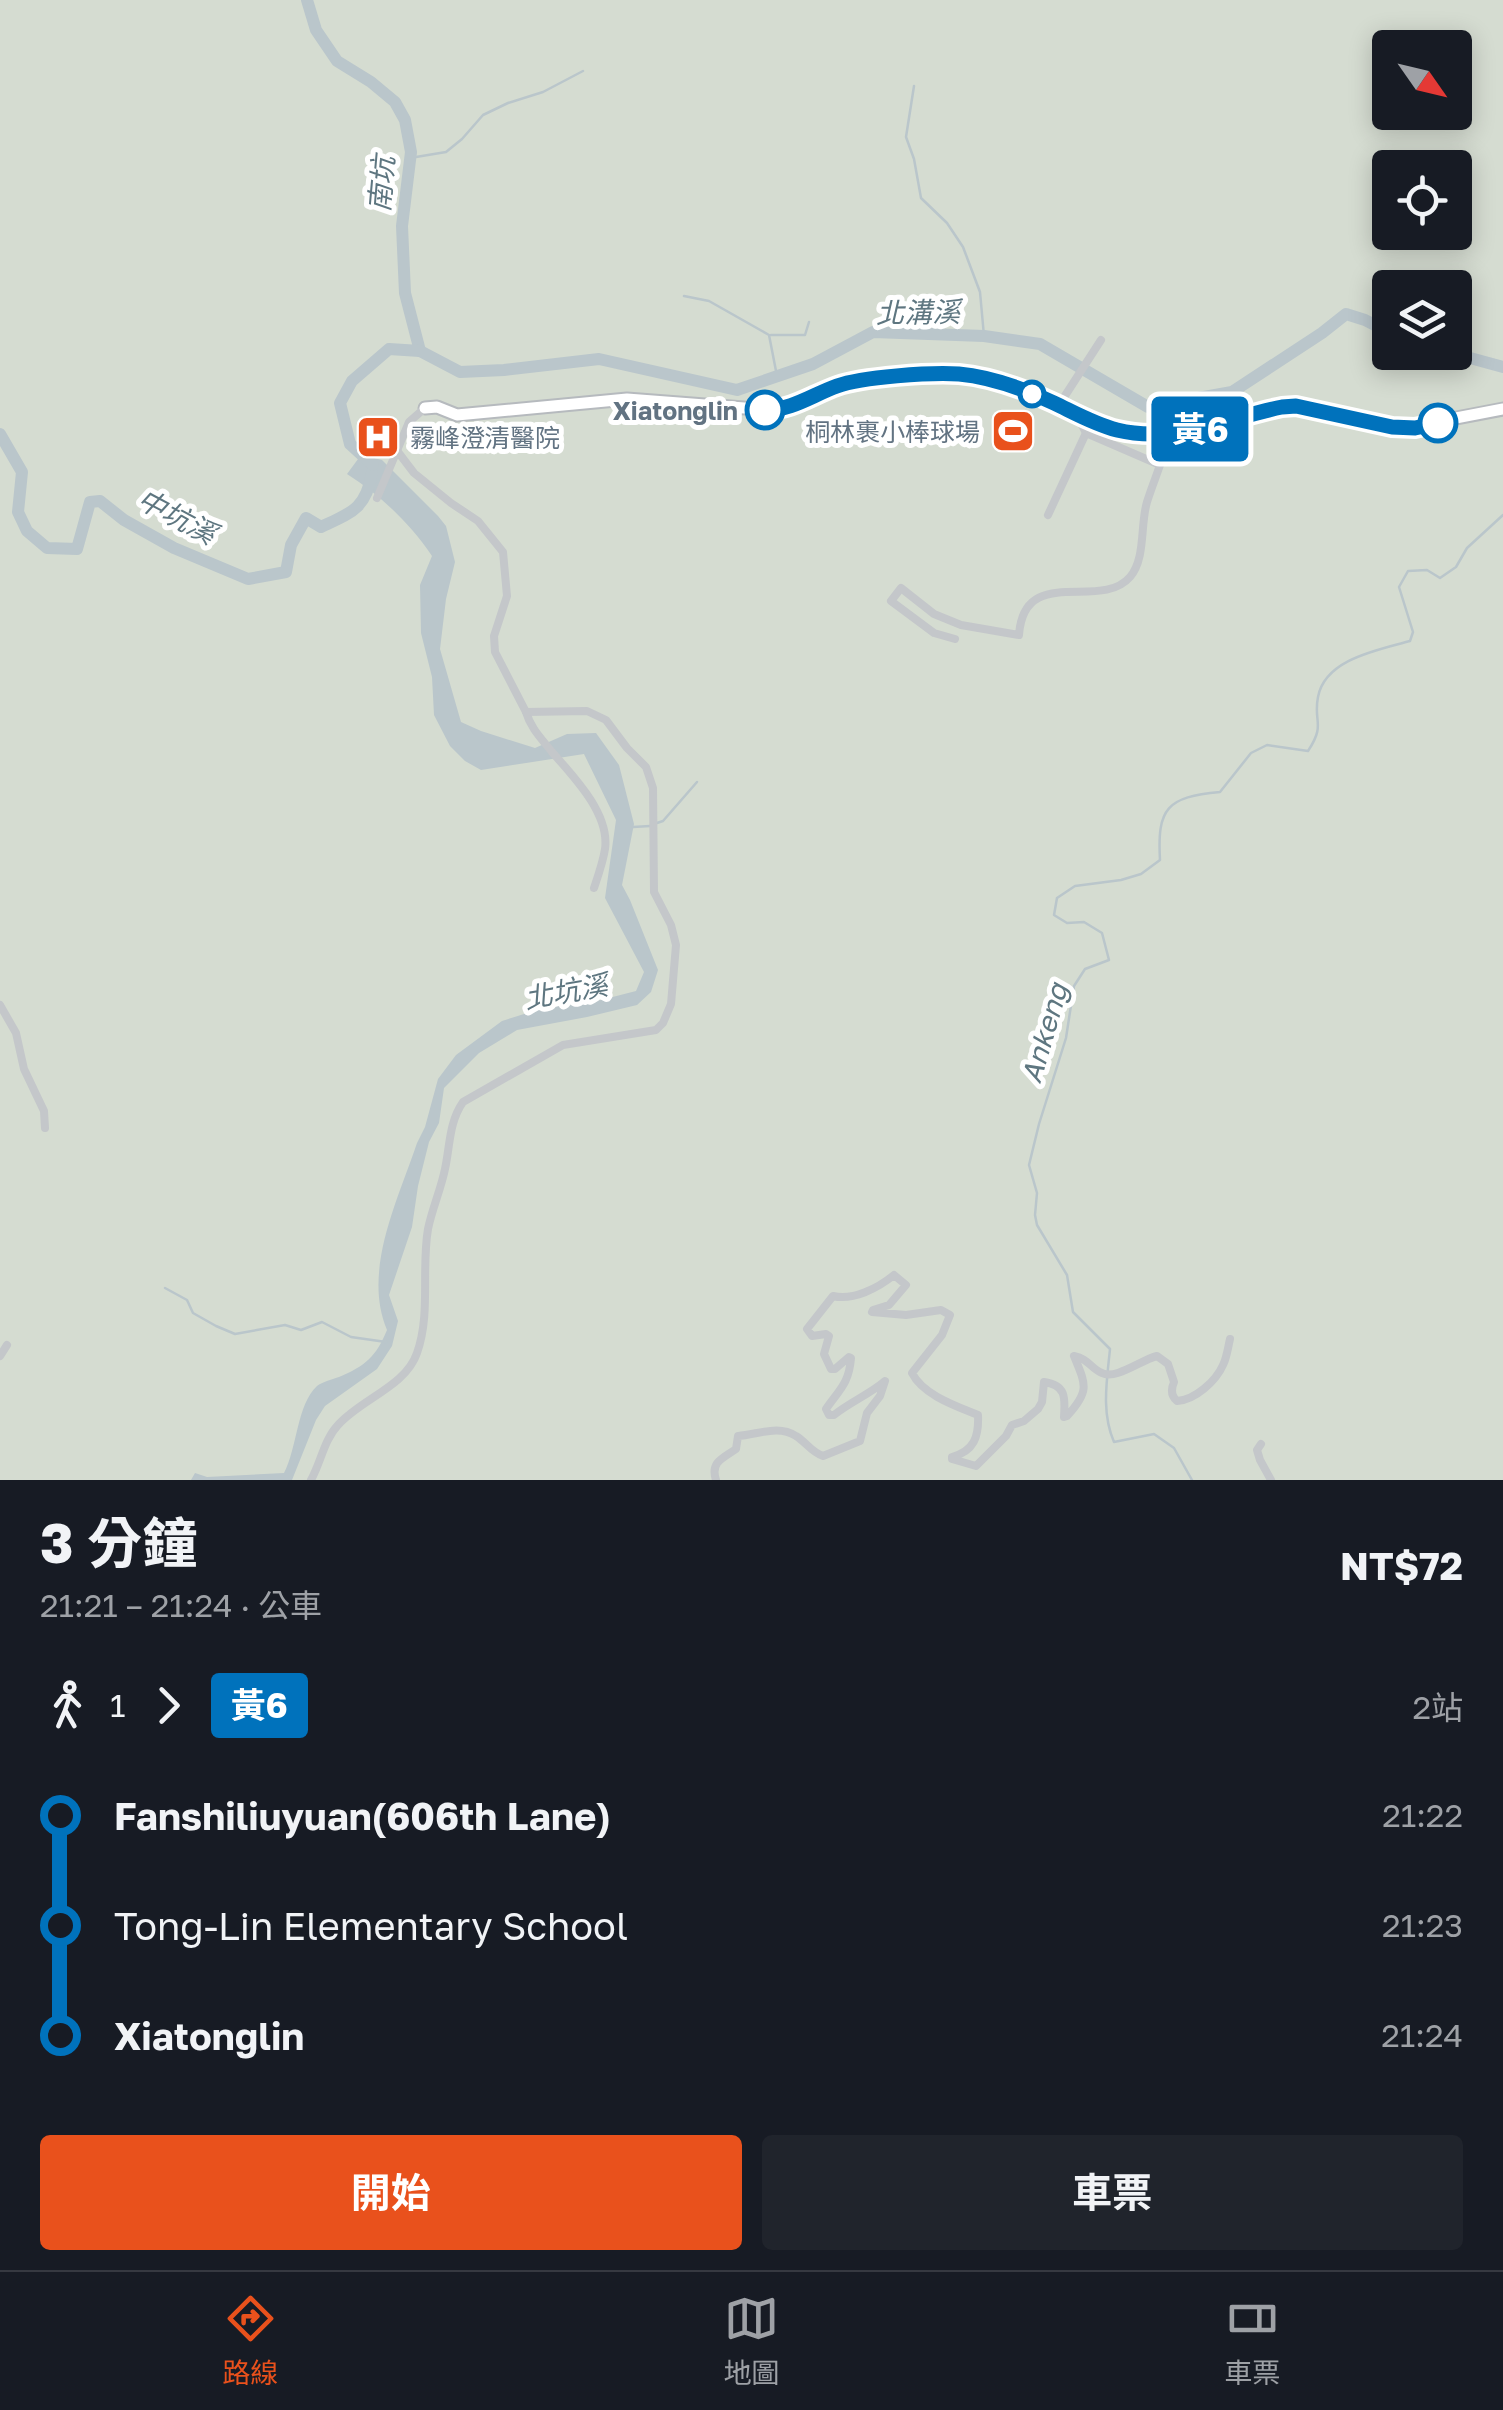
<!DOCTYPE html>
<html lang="zh-TW">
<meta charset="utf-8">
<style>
body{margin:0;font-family:"Golos Text","Noto Sans TC",sans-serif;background:#20242c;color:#f1f3f6;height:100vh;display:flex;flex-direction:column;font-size:38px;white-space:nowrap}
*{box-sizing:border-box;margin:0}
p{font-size:32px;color:#9ea1a6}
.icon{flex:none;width:55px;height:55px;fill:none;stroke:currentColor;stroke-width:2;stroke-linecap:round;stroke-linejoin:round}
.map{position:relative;height:1480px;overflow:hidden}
.sheet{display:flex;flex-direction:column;background:#171b24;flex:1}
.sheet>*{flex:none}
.badge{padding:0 20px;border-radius:8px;font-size:35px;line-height:65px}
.needle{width:65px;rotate:124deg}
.controls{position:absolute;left:1372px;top:30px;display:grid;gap:20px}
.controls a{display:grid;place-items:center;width:100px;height:100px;border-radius:10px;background:#171b24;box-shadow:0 5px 25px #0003;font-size:50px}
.map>.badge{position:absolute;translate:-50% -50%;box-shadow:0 0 0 5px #fff}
.legs{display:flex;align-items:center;gap:15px;height:110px;padding:0 40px;font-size:32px}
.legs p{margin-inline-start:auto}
.head{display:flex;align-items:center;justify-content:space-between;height:170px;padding:0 40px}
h1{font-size:55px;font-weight:700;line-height:75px}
.primary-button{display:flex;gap:20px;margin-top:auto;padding:20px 40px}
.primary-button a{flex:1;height:115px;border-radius:10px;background:#e9511c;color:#fff;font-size:40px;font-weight:700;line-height:115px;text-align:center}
.primary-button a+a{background:#20242c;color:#f1f3f6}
ul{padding:0 40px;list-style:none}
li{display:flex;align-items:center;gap:35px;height:110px;font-size:38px}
li i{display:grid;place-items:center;width:15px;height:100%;margin:0 12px;background:currentColor}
li i::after{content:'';width:25px;height:25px;margin:-12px;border:8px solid;border-radius:50%;background:#171b24}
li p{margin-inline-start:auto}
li:first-child i{background:linear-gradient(#0000 50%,currentColor 0)}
li:last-child i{background:linear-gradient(currentColor 50%,#0000 0)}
.dock{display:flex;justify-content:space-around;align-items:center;height:140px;border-top:2px solid #363941;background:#171b24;font-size:28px;color:#9ea1a6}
.dock a{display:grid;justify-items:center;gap:5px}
.dock .on{color:#e9511c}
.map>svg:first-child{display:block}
.green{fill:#d5dcd1;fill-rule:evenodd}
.water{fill:#bac6cb}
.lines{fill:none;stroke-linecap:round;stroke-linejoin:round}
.stream{stroke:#bac6cb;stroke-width:2.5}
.river{stroke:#bac6cb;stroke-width:12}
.secondary-casing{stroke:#b6babe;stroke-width:15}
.street{stroke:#c4c7ca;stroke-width:8}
.secondary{stroke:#fff;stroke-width:11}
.line-1-casing{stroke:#fff;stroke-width:22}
.line-1{stroke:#0072bc;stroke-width:15}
.stop-1-dot{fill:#fff;stroke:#0072bc;stroke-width:5}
.labels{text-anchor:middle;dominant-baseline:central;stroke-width:10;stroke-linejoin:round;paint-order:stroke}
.stop-label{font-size:25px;font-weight:bold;fill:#627382;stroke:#fff;text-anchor:end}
.poi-label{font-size:25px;fill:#627382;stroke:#fff;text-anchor:end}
.water-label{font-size:28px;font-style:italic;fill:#5e7680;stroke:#fff}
</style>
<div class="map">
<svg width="1503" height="1480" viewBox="0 0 1503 1480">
<rect width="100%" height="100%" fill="#f4f5f0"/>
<path class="green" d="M0,0h1503v1480h-1503zM1390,48h65v64h-65zM1390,168h65v64h-65zM1390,288h65v64h-65z"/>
<path class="water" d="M361,455l21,5 56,56 8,10 9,36 -9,37 -6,50 21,73 20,9 54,17 32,-14 29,-1 23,32 15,59 -12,61 8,15 28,70 -7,22 -14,13 -50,12 -70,13 -38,23 -35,35 -5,35 -10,19 -11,44 -6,41 -23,68 9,26 -6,25 -15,23 -52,37 -9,14 -24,60h-101l4,-7 12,4 77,-4c13,-24 13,-69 33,-87 5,-4 16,-7 22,-9 26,-11 37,-20 48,-47 -25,-59 11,-130 30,-187l8,-16 13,-48 18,-24 46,-34 44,-14 55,-7 35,-9 8,-19 -39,-74 11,-78 -32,-66 -103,16 -16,-9 -15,-15 -16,-31 -2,-38 -11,-44 -1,-48 12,-29c-23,-34 -51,-60 -85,-82z"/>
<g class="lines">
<g class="stream">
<path d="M914,86l-8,51 8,22 7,39 26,25 16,24 17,45 4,44"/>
<path d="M410,158l36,-6 16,-13 21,-24 25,-12 35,-11 40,-21"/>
<path d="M684,296l25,5 60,34 8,41"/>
<path d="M771,335h34l4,-13"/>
<path d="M657,823l6,-2 34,-39"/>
<path d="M633,827l17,-1"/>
<path d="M165,1288l22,12 6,13 23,13 19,8 50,-9 16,5 21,-8 29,15 35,5"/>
<path d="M1192,1480l-18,-32 -20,-14 -40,8c-13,-30 -7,-62 -4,-93l-37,-37 -6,-37 -30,-50 -2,-10 2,-22 -8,-28 10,-41 27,-86 8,-52 11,-17 24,-9 -7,-27 -18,-11 -17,1 -13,-8 3,-17 18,-12 46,-6 20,-6 19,-14c-3,-52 7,-63 60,-68l31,-39 16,-8 41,6c18,-27 5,-29 10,-54 7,-38 60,-47 92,-56l3,-9 -14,-45 9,-16 19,-1 13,8 16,-11 11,-19 36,-33"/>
</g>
<g class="river">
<path d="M307,0l9,30 21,31 34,21 24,20 10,18 6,32 -9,74 3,67 15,58"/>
<path d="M1448,352l55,15"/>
<path d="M0,434l22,38 -4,40 9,19 20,17 30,1 13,-47 10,-1 24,19 50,28 74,31 38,-7 5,-27 15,-27 15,9c30,-14 45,-18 51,-54"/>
<path d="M373,465l-23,-21 -10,-41 12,-22 37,-32 31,2 40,21 44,-2 95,-11 138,31 76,-26 60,-32 111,4 56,8 108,63 84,-15 90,-59 24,-19 19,6 25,13"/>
</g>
<g class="secondary-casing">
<path id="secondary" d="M425,408l12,-1 20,8 170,-16 144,11 22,-4 45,-20 21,-6 98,-6 58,12 44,19 18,11 39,14 17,3 32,1 33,-4 84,-23h13l109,21 99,-19"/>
</g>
<g class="street">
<path d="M1059,405l42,-65"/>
<path d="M377,498l32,-76 16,-14"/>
<path d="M1048,515l38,-82"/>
<path d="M955,639l-21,-6 -43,-32 10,-13 33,26 27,11 58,10c5,-72 81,-23 111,-58 16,-19 10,-52 17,-75 4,-13 9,-25 13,-37l-74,-32 -9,-17"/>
<path d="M526,712c5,17 16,27 26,40 22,25 58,62 53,97 -2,13 -7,27 -11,39"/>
<path d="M0,1005l16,28 8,36 20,42 1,17"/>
<path d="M0,1356l7,-11"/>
<path d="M1261,1444l-4,6 3,10 11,20"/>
<path d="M311,1480c10,-18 13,-40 27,-55 23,-26 68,-39 79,-72 14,-39 4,-84 11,-124 4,-20 13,-40 17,-60 5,-23 4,-47 18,-67l100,-57 93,-15 7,-7 8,-19 5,-59 -5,-20 -17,-33 -1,-104 -7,-21 -19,-19 -21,-28 -19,-9 -61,1 -31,-60 -1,-16 13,-40 -4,-44 -25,-31 -27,-18 -37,-30 -16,-21"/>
<path d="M716,1480c-6,-18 7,-22 20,-31l2,-13c19,-1 40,-12 58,0 10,6 15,16 27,20l37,-15 7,-28 13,-17 5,-15c-15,13 -35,21 -51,34h-5l-3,-6c13,-19 23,-25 25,-51l-2,-1 -14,12h-4l-7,-15 5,-18 -3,-2 -14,2 -5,-7 26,-33c20,5 45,-8 61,-21l12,10 -17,20 -16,5 -1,2 34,3 35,-5 9,5 -8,20 -30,38c11,22 44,33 66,42 1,22 -4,36 -26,42v2l24,7 30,-30 6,-11 12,-4 14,-12 4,-7 2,-20c23,3 21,17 20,35l3,-1c23,-25 19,-31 7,-60 15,3 16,12 28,17 14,7 39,-13 55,-17l11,8 6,18c-3,7 -3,14 3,19 18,-1 39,-20 46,-36 4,-8 5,-18 7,-26"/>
</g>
<use href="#secondary" class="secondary"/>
</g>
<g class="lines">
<g class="line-1-casing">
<path id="line-1" d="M765,410c27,0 47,-15 72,-24 25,-9 94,-14 122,-12 33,3 65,15 95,29 21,10 40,21 63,27 58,14 110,-12 165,-23l14,-1 96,21 23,1 23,-5"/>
</g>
<use href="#line-1" class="line-1"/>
</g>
<defs>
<g id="stadium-square" transform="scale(2.25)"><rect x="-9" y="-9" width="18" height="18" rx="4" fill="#e9511c" stroke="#fff"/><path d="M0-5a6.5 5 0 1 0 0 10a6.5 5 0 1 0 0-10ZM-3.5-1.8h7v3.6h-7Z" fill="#fff"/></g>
<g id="hospital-square" transform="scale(2.25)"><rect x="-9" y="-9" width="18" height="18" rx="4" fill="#e9511c" stroke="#fff"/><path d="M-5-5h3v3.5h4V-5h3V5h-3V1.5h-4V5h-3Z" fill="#fff"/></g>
</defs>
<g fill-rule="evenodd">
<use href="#stadium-square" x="1013" y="431"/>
<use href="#hospital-square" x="378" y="437"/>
</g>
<g class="stop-1-dot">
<circle cx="1032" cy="394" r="12"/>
<circle cx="765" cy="410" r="18"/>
<circle cx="1438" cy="423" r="18"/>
</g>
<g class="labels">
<g class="stop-label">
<text x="738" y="410">Xiatonglin</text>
</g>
<g class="poi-label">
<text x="980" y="431">桐林裹小棒球場</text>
<text x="410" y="437" text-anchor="start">霧峰澄清醫院</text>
</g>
<g class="water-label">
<text transform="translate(381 184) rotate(-85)">南坑</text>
<text transform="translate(918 312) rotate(-1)">北溝溪</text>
<text transform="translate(177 516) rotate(28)">中坑溪</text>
<text transform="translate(566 991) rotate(-10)">北坑溪</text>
<text transform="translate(1044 1033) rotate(-74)">Ankeng</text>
</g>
</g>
</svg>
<div class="controls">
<a><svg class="needle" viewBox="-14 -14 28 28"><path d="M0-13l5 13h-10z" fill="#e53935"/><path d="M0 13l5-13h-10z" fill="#9ea1a6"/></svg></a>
<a><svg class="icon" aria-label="locate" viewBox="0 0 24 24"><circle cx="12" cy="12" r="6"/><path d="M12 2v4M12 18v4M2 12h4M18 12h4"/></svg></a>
<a><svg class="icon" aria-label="layers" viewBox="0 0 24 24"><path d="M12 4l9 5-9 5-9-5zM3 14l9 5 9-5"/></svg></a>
</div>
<b class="badge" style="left:1200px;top:429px;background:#0072bc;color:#fff">黃6</b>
</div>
<section class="sheet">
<div class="head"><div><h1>3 分鐘</h1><p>21:21 – 21:24 · 公車</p></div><b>NT$72</b></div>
<div class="legs"><svg class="icon" aria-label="walk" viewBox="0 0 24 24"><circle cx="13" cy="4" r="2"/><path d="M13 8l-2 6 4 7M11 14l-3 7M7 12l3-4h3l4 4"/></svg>1<svg class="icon" aria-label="forward" viewBox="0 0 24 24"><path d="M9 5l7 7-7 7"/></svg><b class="badge" style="background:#0072bc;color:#fff">黃6</b><p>2站</p></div>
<ul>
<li><i style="color:#0072bc"></i><b>Fanshiliuyuan(606th Lane)</b><p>21:22</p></li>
<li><i style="color:#0072bc"></i><span>Tong-Lin Elementary School</span><p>21:23</p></li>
<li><i style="color:#0072bc"></i><b>Xiatonglin</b><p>21:24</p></li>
</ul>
<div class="primary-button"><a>開始</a><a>車票</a></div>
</section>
<nav class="dock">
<a class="on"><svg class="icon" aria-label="directions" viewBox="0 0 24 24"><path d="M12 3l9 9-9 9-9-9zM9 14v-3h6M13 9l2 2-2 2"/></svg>路線</a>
<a><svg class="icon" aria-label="map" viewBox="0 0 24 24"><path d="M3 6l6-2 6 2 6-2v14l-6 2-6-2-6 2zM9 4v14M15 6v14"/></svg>地圖</a>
<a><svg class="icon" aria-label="tickets" viewBox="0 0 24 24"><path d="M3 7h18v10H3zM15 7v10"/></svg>車票</a>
</nav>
